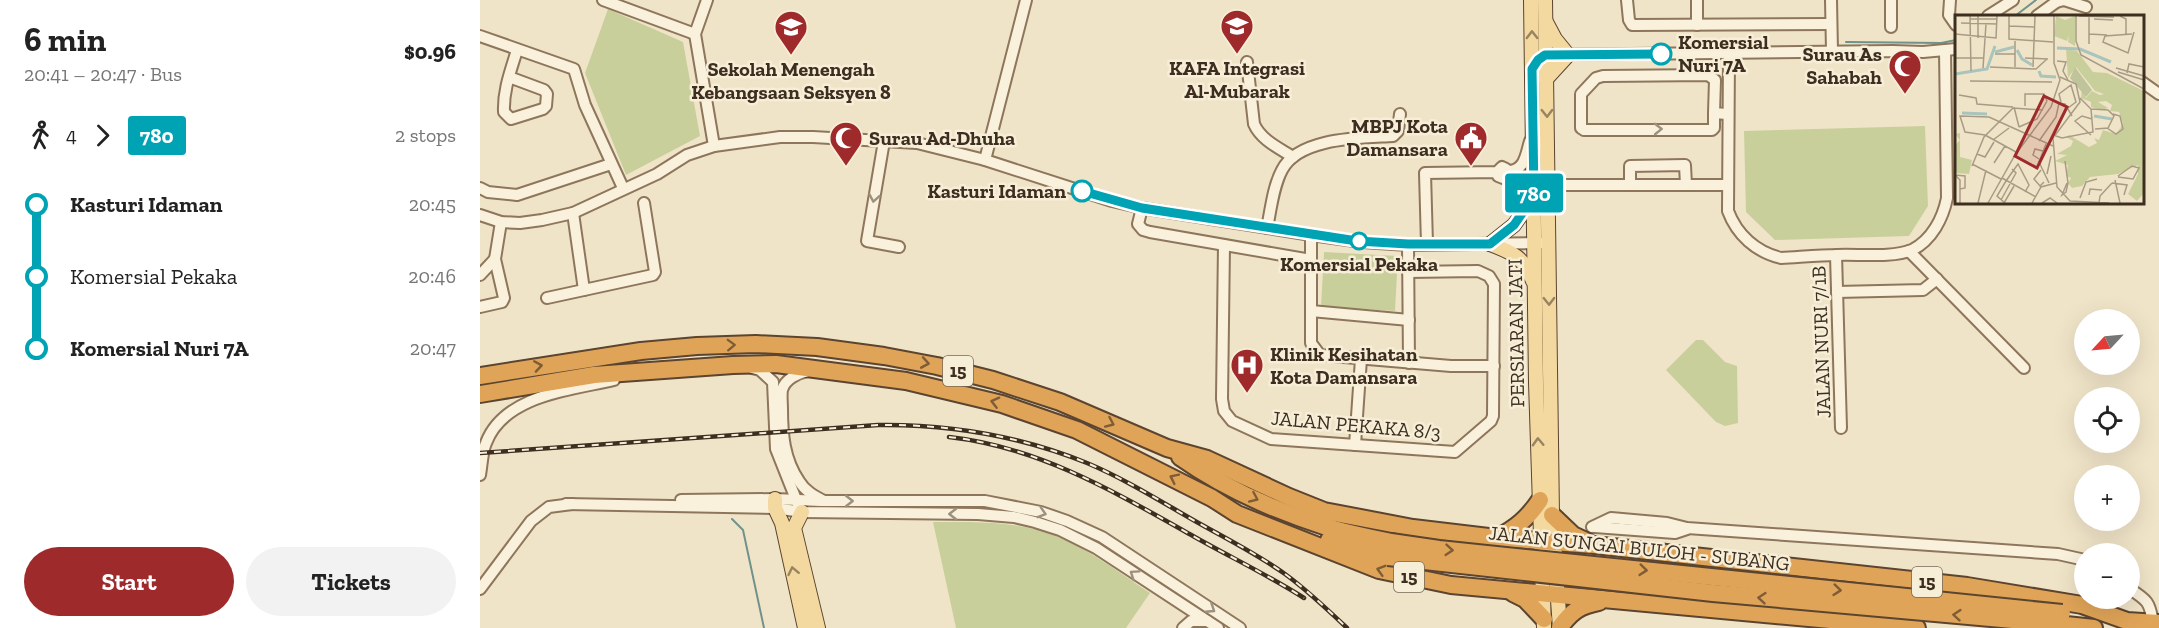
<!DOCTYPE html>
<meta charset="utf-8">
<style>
body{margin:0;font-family:"Zilla Slab",serif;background:#f2f2f2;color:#222;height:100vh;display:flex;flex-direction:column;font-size:22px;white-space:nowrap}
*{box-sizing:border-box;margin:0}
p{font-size:20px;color:#767676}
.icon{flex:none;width:33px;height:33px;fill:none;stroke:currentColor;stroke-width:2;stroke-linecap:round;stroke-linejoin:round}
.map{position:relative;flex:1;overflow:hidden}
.drawer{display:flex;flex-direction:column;background:#fff;width:480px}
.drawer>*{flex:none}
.badge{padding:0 12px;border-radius:4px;font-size:21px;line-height:39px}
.needle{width:39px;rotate:244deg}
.controls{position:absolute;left:1594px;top:309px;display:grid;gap:12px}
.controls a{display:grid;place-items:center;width:66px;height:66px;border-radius:50%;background:#fff;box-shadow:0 6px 24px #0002;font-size:30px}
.map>.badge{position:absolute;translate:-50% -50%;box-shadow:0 0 0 3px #fff}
.legs{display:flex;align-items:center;gap:9px;height:66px;padding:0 24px;font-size:20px}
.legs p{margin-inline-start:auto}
.headline{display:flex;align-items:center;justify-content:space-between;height:102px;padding:0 24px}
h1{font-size:33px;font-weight:700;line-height:45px}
.action{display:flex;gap:12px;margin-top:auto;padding:12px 24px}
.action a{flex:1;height:69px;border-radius:36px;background:#9e2a2b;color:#fff;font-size:24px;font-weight:700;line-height:69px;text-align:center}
.action a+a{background:#f2f2f2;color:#222}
ul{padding:0 24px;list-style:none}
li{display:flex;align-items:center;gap:21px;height:72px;font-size:22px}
li i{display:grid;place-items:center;width:9px;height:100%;margin:0 8px;background:currentColor}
li i::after{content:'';width:15px;height:15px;margin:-8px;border:4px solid;border-radius:50%;background:#fff}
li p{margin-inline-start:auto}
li:first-child i{background:linear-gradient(#0000 50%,currentColor 0)}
li:last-child i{background:linear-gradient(currentColor 50%,#0000 0)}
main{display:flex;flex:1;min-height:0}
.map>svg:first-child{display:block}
.green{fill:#c9cf9b}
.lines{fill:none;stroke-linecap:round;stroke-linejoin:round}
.stream{stroke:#6f938a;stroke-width:2}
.minor-casing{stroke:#8d765c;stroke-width:14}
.major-casing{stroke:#5b4430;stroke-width:16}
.highway-casing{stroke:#5b4430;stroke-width:20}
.minor{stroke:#faf1dc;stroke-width:10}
.major{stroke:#f3d9a0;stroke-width:14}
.highway{stroke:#e0a458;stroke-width:16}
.rail-casing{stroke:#3d2e20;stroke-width:4.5}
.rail{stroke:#f7eed8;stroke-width:2;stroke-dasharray:7;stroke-linecap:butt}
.highway-bridge-casing{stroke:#5b4430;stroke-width:20;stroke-linecap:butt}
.highway-bridge{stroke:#e0a458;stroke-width:16}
.oneway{stroke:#988460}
.oneway2{stroke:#9c907e}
.oneway3{stroke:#7e5d36}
.line-1-casing{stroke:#fff;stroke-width:14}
.line-1{stroke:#00a3b4;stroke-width:9}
.stop-1-dot{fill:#fff;stroke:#00a3b4;stroke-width:3}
.labels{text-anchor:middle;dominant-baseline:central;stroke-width:5;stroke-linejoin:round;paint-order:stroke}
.shield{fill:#f7eed8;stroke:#756857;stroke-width:1.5}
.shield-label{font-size:18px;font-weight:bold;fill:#3d2e20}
.stop-label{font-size:20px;font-weight:bold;fill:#3d2e20;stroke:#f7eed8;text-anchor:start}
.poi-label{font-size:20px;font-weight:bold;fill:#3d2e20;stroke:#f7eed8;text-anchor:end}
.street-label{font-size:20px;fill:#3d2e20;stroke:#f7eed8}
.inset-river{fill:none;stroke:#a9c4bc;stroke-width:3}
.inset-road{fill:none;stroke:#a89b85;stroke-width:1.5}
.view{fill:#9e2a2b;fill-opacity:0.15;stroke:#9e2a2b;stroke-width:3}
.inset-edge{fill:none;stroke:#3d2e20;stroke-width:3}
</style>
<main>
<section class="drawer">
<div class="headline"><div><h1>6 min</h1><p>20:41 – 20:47 · Bus</p></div><b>$0.96</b></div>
<div class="legs"><svg class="icon" aria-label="walk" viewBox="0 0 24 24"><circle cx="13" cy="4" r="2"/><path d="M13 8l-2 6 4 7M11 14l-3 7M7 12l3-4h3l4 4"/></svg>4<svg class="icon" aria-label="forward" viewBox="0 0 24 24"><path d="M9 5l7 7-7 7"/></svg><b class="badge" style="background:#00a3b4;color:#fff">780</b><p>2 stops</p></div>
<ul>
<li><i style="color:#00a3b4"></i><b>Kasturi Idaman</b><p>20:45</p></li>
<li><i style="color:#00a3b4"></i><span>Komersial Pekaka</span><p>20:46</p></li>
<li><i style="color:#00a3b4"></i><b>Komersial Nuri 7A</b><p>20:47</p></li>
</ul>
<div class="action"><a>Start</a><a>Tickets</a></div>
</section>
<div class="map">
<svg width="1679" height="628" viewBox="0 0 1679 628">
<rect width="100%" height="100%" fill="#f0e4c8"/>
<g class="green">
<path d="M128,9l75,33 17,94 -74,39 -41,-102z"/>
<path d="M1445,126l3,80 -19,30 -134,4 -29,-28 -2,-81z"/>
<path d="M844,252l74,4 -3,55 -74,-4z"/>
<path d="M1216,340h7l22,22 12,4 1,57 -13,3 -9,-4 -50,-52z"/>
<path d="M453,522c35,0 71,-1 105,8 41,11 77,40 112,63l-24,35h-170z"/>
</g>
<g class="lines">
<g class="stream">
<path d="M1535,16l21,-16"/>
<path d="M1366,42l95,1 15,-3"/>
<path d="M252,519l11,11 21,98"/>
</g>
<g class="minor-casing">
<g id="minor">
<path d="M123,0l92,34"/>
<path d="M227,0l-12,34 19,112"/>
<path d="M1147,0l2,20 3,5 199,-1"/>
<path d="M1217,0v25"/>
<path d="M1351,0l1,51"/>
<path d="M1411,0v27"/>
<path d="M1470,0l-1,15 7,10"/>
<path d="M1576,2l8,-2 22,7"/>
<path d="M1508,16l25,-16"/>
<path d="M1557,16l22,-16"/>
<path d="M0,36l94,33 11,36 38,83"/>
<path d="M1249,53l-1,158c9,24 28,41 53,47 19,-1 38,-3 56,-3 22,-1 55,3 75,-5 20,-10 31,-32 35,-52l-2,-147"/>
<path d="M1061,57l4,-2 348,-4 30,1 33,-3"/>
<path d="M767,62l7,62c7,16 25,24 39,33"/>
<path d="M29,77l35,13 3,4 -1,12 -3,3 -32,10 -7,-7c-1,-22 7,-42 13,-62"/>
<path d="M1662,82l17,12"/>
<path d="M1234,113v15l-2,2h-128l-3,-2v-34l15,-16 7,-2 105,-1 7,5 -1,33 13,1"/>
<path d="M404,141l-17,100 32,6"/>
<path d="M505,160l41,-160"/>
<path d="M1028,171c17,0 18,-17 22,-30"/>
<path d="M1068,185h180"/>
<path d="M1150,185v-19l55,-1 1,20"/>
<path d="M0,188l8,4 29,3 94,-31"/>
<path d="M662,208l-4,16 5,6 7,2 161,28"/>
<path d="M93,213l11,77"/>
<path d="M0,215l21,7 19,1 22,-3 31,-7 84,-39 30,-19 27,-9 66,-9h33l104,6 68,17 127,41 30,7 169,27 51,7 46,3 134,-2"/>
<path d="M787,228c4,-19 6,-41 15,-58 17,-33 80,-32 111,-34l5,-5 2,-17"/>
<path d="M831,235v108l9,12 131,11h43"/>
<path d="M947,244l-2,-71 72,-1 5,-5 4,2 2,4 -5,5 -5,-2 -1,-4"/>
<path d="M744,245l-2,154 2,12 8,10 39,18 184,13 36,-31 2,-5 1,-132 -5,-8 -11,-5 -70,1"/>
<path d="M928,245l1,118"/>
<path d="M1429,251l115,117"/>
<path d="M1356,255l5,173"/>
<path d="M0,275l15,-16"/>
<path d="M1357,292l86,-2 14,-11"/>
<path d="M67,298l106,-23 2,-3 -11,-69"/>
<path d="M0,307l22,-5 2,-4 -9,-39 6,-37"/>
<path d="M831,311l98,9"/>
<path d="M272,368l8,2 13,12 3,67 23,58"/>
<path d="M328,371c-10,2 -23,8 -26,19 -1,5 0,13 0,19 0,25 2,50 17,72 6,10 15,15 25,20h161l56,11 26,9 35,16 138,91"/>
<path d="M875,445l6,-86"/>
<path d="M0,475c2,-11 2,-23 6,-32 18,-48 85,-53 128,-63"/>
<path d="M201,500l94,-1 46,2"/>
<path d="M86,504l209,4 27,4 176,2 36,3 21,5 25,8 36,18 122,80"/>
<path d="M1112,527l19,-9 56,5 20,5 371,26 27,6"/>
<path d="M1115,527l80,6 12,-4"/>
<path d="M0,589l51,-68 18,-14 23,-3"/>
<path d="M1650,589c17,11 20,13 23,34"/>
<path d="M703,628l8,-7h16"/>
</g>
</g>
<g class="major-casing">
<g id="major">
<path d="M1051,0l5,383 8,245"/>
<path d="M1065,0l7,515 8,113"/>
<path d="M1066,22l9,17 13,16 -22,24"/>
<path d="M1010,244l24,-19 19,-27"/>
<path d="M1010,244c24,9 33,13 43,37"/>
<path d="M295,499v9l7,15 23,105"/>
<path d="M322,512l-8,16 24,100"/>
</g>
</g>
<g class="highway-casing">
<g id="highway">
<path d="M0,376l161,-25 56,-5 59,-2 61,3 67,9 53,10 56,14 67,22 107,46 40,11 82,38 35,14 89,17 84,10 97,7 373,41 115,19 45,16 32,2"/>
<path d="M0,394l114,-19 139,-10 43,-1 130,17 96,23 75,26 135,68 25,16 142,56 72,15 466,43"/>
<path d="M700,457c44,31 96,54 147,70 21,7 43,10 64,15"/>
<path d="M1072,515l21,20 15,7"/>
<path d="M1017,538c19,-10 31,-20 43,-38"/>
<path d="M849,540l59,17"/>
<path d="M1033,593l12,6 19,20"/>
<path d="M1577,624l37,4"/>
<path d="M1080,627c12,-16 19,-21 39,-25"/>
</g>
</g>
<use href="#minor" class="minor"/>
<use href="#major" class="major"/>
<use href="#highway" class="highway"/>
<g class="rail-casing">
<g id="rail">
<path d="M469,437c90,10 166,55 244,99 37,21 75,39 111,62"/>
<path d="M0,453l398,-28c72,-1 142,11 209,38 38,16 73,38 108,58 30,17 62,33 90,53 22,16 42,35 62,54"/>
</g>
</g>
<use href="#rail" class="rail"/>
<g class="highway-bridge-casing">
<g id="highway-bridge">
<path d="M911,542l48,7 623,64"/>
<path d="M908,557l325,36 344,31"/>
</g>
</g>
<use href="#highway-bridge" class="highway-bridge"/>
</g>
<defs><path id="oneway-chevron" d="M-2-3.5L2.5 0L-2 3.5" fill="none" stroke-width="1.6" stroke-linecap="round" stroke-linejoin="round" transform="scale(1.5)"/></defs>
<g class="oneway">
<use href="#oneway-chevron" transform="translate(1052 35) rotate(-91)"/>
<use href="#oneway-chevron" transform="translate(1067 113) rotate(89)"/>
<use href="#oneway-chevron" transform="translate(1069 301) rotate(89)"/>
<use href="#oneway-chevron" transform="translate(1058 442) rotate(-92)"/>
<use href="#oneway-chevron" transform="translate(313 571) rotate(-102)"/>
</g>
<g class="oneway2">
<use href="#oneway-chevron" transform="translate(1178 129) rotate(-1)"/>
<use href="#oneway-chevron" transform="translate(394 198) rotate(100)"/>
<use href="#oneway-chevron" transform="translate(369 501)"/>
<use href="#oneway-chevron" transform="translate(562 513) rotate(17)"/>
<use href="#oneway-chevron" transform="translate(473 514) rotate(-180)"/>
<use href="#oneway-chevron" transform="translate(654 574) rotate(-146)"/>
<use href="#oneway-chevron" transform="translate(731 609) rotate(33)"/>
</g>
<g class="oneway3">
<use href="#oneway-chevron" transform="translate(251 345) rotate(-2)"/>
<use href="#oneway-chevron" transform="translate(445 363) rotate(10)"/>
<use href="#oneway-chevron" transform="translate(58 366) rotate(-9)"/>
<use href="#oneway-chevron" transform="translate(515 402) rotate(-166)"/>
<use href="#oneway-chevron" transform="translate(630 423) rotate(24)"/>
<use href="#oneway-chevron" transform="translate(694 478) rotate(-154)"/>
<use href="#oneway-chevron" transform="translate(774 498) rotate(24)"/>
<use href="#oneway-chevron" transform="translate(969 550) rotate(5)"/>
<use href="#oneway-chevron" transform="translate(901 570) rotate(-164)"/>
<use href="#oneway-chevron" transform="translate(1163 570) rotate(6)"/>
<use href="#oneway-chevron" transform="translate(1357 590) rotate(6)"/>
<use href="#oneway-chevron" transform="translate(1282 598) rotate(-175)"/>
<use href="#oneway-chevron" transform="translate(1477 615) rotate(-175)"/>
</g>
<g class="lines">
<g class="line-1-casing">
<path id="line-1" d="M602,191l60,17 215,33 51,3h82l24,-19 20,-29 -2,-127 6,-9 7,-5 116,-1"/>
</g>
<use href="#line-1" class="line-1"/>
</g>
<defs>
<g id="school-pin" transform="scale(1.725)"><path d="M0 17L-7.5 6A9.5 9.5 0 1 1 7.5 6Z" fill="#9e2a2b" stroke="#f7eed8"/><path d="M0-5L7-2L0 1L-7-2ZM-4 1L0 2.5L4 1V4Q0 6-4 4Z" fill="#fff"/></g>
<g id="mosque-pin" transform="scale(1.725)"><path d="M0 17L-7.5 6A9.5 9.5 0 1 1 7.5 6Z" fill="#9e2a2b" stroke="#f7eed8"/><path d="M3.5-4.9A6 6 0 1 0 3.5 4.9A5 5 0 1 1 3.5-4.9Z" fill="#fff"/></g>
<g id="civic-pin" transform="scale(1.725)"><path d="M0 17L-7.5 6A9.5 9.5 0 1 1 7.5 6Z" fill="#9e2a2b" stroke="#f7eed8"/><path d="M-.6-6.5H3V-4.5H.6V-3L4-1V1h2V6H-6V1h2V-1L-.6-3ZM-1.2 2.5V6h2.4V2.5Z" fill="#fff"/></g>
<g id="hospital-pin" transform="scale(1.725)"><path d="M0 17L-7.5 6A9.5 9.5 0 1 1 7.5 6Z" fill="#9e2a2b" stroke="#f7eed8"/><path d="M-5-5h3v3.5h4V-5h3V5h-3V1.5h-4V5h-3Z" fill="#fff"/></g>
</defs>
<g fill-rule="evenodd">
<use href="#school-pin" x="757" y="26"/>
<use href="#school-pin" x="311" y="27"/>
<use href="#mosque-pin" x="1425" y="66"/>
<use href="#mosque-pin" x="366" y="138"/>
<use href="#civic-pin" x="991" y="138"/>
<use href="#hospital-pin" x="767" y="365"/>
</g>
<g class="stop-1-dot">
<circle cx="1181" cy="54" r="10"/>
<circle cx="602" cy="191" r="10"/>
<circle cx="879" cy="241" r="8"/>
</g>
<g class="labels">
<g class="shield">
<rect x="463" y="356" width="30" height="30" rx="4.5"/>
<rect x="914" y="562" width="30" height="30" rx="4.5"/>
<rect x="1432" y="567" width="30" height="30" rx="4.5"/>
</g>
<g class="shield-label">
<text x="478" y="371">15</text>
<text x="929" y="577">15</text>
<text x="1447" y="582">15</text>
</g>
<g class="stop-label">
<text x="1198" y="42">Komersial<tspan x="1198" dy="23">Nuri 7A</tspan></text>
<text x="586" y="191" text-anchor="end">Kasturi Idaman</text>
<text x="879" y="264" text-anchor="middle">Komersial Pekaka</text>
</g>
<g class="poi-label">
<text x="1402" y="54">Surau As<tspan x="1402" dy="23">Sahabah</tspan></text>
<text x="757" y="68" text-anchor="middle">KAFA Integrasi<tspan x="757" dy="23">Al-Mubarak</tspan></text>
<text x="311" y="69" text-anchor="middle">Sekolah Menengah<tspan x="311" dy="23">Kebangsaan Seksyen 8</tspan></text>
<text x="968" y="126">MBPJ Kota<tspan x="968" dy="23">Damansara</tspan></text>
<text x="389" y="138" text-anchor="start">Surau Ad-Dhuha</text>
<text x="790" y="354" text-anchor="start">Klinik Kesihatan<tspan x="790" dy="23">Kota Damansara</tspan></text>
</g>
<g class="street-label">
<text transform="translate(1036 333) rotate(-91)">PERSIARAN JATI</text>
<text transform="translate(1341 342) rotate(-92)">JALAN NURI 7/1B</text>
<text transform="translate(876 425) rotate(5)">JALAN PEKAKA 8/3</text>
<text transform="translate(1159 548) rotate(6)">JALAN SUNGAI BULOH - SUBANG</text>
</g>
</g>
<g transform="translate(1475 15)">
<rect width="189" height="189" fill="#f0e4c8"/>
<path d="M101,1l9,4 10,-4v30l-7,-4 1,-7 -2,6 -13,-5zM111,34l11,2 16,21 14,1 37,18v102l-7,8 -9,-7 10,-20v-9l-20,9 -28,3 -8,9 -10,2 -4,-5 3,-5 -5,-2 2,-11 -13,-4 12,-6 -10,-1 14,-8 2,-5 -7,-4 3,-2 20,12 8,-4 -3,-5 5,2 4,-10 13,4 7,-10 -4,-12 -9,-1 2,-6 -6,-4 -8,1 10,6 -6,2 -11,-3v-5l-10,-4 1,-9 4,9 6,-7 8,4 4,-1 -9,-3 -19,-24 -8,11zM5,118v24l12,3 -3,14 -14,-1v-28l5,-5 -5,-6z" fill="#c9cf9b"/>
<path d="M120,52l17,23 -6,7 -16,-19z" fill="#bfc49a"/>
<path class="inset-river" d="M102,33l23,1 31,13M62,35l5,9 10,6M40,37l19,-5M84,56l2,5 15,1M0,59l32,-5 8,-23M7,98l25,1M139,101l18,3"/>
<path class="inset-road" d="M15,1l1,55M23,1v22M54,1v23l44,3M121,1v25l5,14 63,34M124,1l35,1M165,1l6,3v15M15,4h27M139,4l19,1M6,8l36,1M54,11l26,1M0,19l41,4 1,-22M134,19l18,1M177,19l-27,2 -2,6 25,11 6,-21M134,29v-28M40,39h20M0,43h28M70,43l23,1M102,46l9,1 -3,9 5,9M35,52l46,2 11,-10M60,52v-28M78,52l2,-51M28,53l3,-44M161,53l28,8M163,57l26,8M172,58l2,-9 15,3M105,62l16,7 4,18 -27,36 4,49 13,14 39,2M15,66l82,1M4,80l17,3 1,6 36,3M106,87l-2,-8 12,-9 5,17 -8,6M70,91v-12h19l3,7M59,92l5,20M136,94l17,1 6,6 -6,12 -13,1M64,112l18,-8 10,-18M152,113l9,6 7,-5 -3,-13 -7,-2M30,120l31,17M30,120l-20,-3 -5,-16 29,1 64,29M98,120l9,3 31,-6 -2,-23 -11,-11M136,120l-16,-14 7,-5 10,3M38,125l16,-12M84,126l17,-24 3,-14 6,1 7,12M91,129l-7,18 10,21M22,139l8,3 9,-15M84,144l-6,-4 2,-6 8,2M110,146l3,22 -2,9 -4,3 5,-12M39,148l11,-17M17,149l29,15M17,151l12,-29 29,-29 30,2M86,155l-7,9 6,7 4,-4M92,159l4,-18M0,160l5,5v23M0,160l10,1v12l-5,1M163,161l14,-10 7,2 -6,11 -15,-2M47,163l34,19M160,165l5,23M51,166l12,-17 11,21 -4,7M157,168l15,2 -3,10M134,180l1,-6 12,1M125,183l6,-16 11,-3M46,185l15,-27 -4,-4M23,188l8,-33M33,188l27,-48 36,-48 9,-27 -6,-17v-47M49,188l10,-17M50,188l-8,-7 9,-15M77,188l9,-16 15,-4M87,188l8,-5 7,5M144,188l1,-7 12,-13"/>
<path class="view" d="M89,81l23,11 -30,61 -22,-12z"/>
<rect width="189" height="189" class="inset-edge"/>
</g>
</svg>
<div class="controls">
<a><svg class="needle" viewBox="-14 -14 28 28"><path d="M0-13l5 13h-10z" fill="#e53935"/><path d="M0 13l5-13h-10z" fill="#767676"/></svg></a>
<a><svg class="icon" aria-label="locate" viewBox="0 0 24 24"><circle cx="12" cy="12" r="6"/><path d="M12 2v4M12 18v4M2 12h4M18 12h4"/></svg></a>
<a>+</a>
<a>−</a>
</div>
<b class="badge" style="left:1054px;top:193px;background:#00a3b4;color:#fff">780</b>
</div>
</main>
